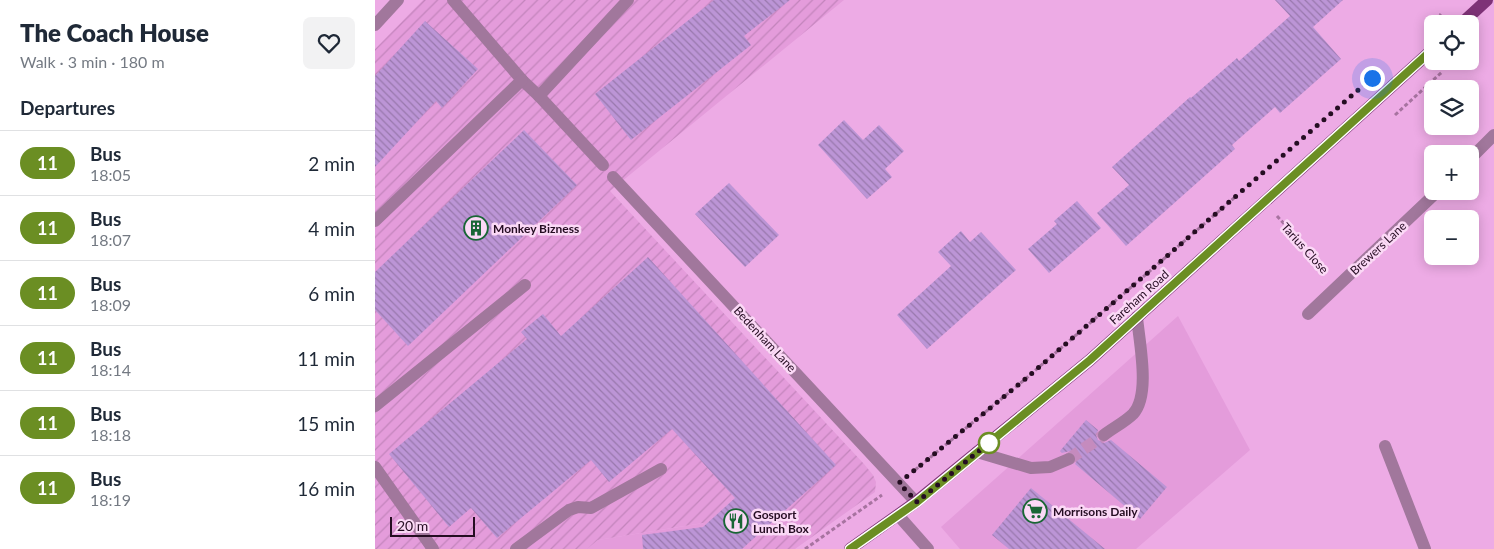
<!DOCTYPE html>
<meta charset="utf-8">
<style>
body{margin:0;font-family:Lato,sans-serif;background:#f2f2f3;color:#1f2937;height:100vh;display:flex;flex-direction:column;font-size:19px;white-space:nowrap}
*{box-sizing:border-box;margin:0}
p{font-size:16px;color:#747a83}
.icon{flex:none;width:28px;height:28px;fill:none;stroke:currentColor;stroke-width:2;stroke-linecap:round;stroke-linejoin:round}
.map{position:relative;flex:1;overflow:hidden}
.drawer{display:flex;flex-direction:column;background:#fff;width:375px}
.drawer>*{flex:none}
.badge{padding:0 10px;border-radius:16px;font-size:18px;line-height:32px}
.tools{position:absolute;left:1049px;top:15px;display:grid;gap:10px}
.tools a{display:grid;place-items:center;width:55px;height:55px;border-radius:8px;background:#fff;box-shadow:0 2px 12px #0003;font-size:25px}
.scale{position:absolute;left:15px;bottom:12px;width:85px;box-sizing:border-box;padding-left:5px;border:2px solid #250d22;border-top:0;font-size:14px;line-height:18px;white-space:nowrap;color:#250d22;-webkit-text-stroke:4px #fbd9f6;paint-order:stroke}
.you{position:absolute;width:25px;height:25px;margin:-12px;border:4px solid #fff;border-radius:50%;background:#1a73e8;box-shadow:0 0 0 8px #1a73e833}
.map>.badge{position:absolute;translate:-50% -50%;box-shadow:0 0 0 2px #fff}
h2{padding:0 20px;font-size:19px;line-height:45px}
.round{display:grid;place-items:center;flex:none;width:52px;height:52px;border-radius:8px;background:#f2f2f3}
.head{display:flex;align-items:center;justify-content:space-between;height:85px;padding:0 20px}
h1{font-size:24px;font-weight:800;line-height:38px}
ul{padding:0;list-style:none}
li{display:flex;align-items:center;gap:15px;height:65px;padding:0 20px;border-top:1px solid #e0e1e3}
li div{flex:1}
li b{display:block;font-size:19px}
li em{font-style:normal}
li .badge{min-width:55px;font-weight:700;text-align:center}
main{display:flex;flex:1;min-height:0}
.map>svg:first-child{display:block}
.built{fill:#e49cdb}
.industrial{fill:url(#industrial-furrows)}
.building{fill:url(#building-back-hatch)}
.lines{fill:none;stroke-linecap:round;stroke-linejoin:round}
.minor-tunnel{stroke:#c58bbe;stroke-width:12;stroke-dasharray:12 6;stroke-linecap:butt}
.path{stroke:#a773a0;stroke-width:3;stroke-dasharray:4 2.5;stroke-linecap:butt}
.minor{stroke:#a1779c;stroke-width:12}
.major{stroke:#7e3277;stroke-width:12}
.line-casing{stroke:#fff;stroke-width:11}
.line{stroke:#6b8e23;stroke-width:8}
.walk{stroke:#250d22;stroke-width:5;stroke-dasharray:0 9}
.stop-dot{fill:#fff;stroke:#6b8e23;stroke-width:2.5}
.labels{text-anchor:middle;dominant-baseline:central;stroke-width:5;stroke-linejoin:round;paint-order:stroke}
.poi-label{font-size:12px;font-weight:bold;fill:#250d22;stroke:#fbd9f6;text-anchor:start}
.street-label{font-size:12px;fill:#250d22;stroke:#fbd9f6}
</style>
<main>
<section class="drawer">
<div class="head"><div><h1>The Coach House</h1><p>Walk · 3 min · 180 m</p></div><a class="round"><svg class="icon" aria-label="heart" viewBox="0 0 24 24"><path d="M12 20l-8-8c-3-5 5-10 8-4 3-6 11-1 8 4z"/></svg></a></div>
<h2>Departures</h2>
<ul>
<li><span class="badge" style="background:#6b8e23;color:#fff">11</span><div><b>Bus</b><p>18:05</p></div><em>2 min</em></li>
<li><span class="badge" style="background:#6b8e23;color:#fff">11</span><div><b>Bus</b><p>18:07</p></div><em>4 min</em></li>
<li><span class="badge" style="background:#6b8e23;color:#fff">11</span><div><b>Bus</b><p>18:09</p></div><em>6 min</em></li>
<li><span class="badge" style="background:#6b8e23;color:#fff">11</span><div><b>Bus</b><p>18:14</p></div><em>11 min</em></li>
<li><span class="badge" style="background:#6b8e23;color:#fff">11</span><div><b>Bus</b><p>18:18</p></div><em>15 min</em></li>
<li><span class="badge" style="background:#6b8e23;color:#fff">11</span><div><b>Bus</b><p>18:19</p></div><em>16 min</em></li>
</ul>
</section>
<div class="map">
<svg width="1119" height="549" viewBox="0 0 1119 549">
<defs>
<pattern id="industrial-furrows" width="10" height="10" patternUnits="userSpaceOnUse" patternTransform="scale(1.25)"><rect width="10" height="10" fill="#e49cdb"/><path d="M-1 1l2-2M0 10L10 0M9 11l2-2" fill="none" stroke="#c385bc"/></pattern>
<pattern id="building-back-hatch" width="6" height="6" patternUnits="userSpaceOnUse" patternTransform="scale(1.25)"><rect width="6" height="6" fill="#bc95d6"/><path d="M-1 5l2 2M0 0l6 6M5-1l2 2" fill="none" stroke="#9978ad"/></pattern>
</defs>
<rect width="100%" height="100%" fill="#edabe5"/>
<g class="built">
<path d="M803,316l72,134 -114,99h-176l-19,-22z"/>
<path d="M329,523l16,26h-133l11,-9z"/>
</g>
<path class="industrial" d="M48,0h421l-234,191 254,273 9,11 3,7 -1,10 -80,57h-75l-17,-26 -105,17 -11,9h-212v-500z"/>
<g class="building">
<path d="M339,0h76l-46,36 7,9 -120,95 -36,-46z"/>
<path d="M900,0h68l-30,27 28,32 -61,54 -5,-6 -43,38 3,4 -109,97 -29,-33 32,-28 -17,-18 78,-70 1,1 46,-40 2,3 51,-45z"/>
<path d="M50,21l53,48 -36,39 -6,-7 -61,66v-91z"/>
<path d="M469,120l19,20 16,-15 25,26 -19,18 7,8 -25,22 -49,-54z"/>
<path d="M149,130l53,55 -169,161 -33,-36v-38z"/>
<path d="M354,183l50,52 -34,32 -50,-53z"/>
<path d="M702,201l24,27 -52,45 -21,-24 29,-25 -3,-3z"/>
<path d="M586,231l9,11 11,-10 35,38 -89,79 -30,-34 54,-49 -13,-14z"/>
<path d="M273,257l188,208 -94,84h-99l-1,-14 61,-8 32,-29 -63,-69 -63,53 -18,-22 -94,78 -26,-30 -22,19 -60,-73 138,-115 -6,-7 22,-18 18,22z"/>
<path d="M711,420l12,10 -2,5 2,5 6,3 7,-3 56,47 -27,32 -65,-55 2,-4 -3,-7 -4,-2 -8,2 -2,-2z"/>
<path d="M656,488l74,61h-96l-17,-14z"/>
</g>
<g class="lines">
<path class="minor-tunnel" d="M694,459l35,-24"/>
<g class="path">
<path d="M1051,29l15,-15"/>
<path d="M1020,115l47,-43"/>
<path d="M902,216l48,53"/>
<path d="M540,470l108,-89 211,-183"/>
<path d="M430,549l77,-54"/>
</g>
<g class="minor">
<path d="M78,0l69,80 17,16 64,69"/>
<path d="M0,25l23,-25"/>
<path d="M164,96l89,-96"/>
<path d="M1095,159l24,-24"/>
<path d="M238,177l303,325"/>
<path d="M0,221l147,-141"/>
<path d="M933,314l130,-123"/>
<path d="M0,406l150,-121"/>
<path d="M729,435c9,-7 21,-13 29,-21 18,-19 6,-73 4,-97"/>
<path d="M1010,446l40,103"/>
<path d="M602,452l54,16 19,-1 19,-8"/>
<path d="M0,467l58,82"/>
<path d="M523,515l30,34"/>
<path d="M141,549l53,-39 9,-3 13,1 70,-39"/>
</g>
<g class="major">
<path d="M1086,24l26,-24"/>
<path d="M475,549l66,-47 174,-142 343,-311"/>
</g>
</g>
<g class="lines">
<g class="line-casing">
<path id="line" d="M475,549l67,-47 173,-142 343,-311"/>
</g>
<use href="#line" class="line"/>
<path class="walk" d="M614,443l2,-2 -74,61 -18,-19 124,-102 349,-303"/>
</g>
<defs>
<g id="building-ring" transform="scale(1.25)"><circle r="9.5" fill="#fbd9f6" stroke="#196635" stroke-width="1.5"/><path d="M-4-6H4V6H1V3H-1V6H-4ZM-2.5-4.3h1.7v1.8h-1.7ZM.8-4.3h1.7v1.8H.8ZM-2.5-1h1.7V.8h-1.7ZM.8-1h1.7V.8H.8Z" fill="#196635"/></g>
<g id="supermarket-ring" transform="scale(1.25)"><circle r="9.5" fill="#fbd9f6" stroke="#196635" stroke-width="1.5"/><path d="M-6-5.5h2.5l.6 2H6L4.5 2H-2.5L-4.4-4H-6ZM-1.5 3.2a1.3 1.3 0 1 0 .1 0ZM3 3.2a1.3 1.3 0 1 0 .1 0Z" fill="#196635"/></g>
<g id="restaurant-ring" transform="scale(1.25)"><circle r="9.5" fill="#fbd9f6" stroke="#196635" stroke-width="1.5"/><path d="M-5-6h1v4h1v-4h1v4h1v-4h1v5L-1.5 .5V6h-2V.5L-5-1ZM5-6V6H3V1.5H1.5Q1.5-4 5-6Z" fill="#196635"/></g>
</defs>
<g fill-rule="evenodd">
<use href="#building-ring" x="101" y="228"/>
<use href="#supermarket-ring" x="660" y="511"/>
<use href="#restaurant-ring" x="361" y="521"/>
</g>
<circle class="stop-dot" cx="614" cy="443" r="10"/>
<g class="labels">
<g class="poi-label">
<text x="118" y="228">Monkey Bizness</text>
<text x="678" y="511">Morrisons Daily</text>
<text x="378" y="514">Gosport<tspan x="378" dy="14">Lunch Box</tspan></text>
</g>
<g class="street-label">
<text transform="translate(930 248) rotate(48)">Tarius Close</text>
<text transform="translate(1003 248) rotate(-43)">Brewers Lane</text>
<text transform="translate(764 297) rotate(-42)">Fareham Road</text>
<text transform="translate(390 339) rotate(47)">Bedenham Lane</text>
</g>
</g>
</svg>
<div class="tools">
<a><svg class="icon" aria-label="locate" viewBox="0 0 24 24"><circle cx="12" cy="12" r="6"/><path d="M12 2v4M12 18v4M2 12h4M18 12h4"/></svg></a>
<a><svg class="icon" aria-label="layers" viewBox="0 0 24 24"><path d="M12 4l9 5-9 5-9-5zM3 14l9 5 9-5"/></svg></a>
<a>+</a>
<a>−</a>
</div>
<div class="scale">20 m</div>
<div class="you" style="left:997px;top:78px"></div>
</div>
</main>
